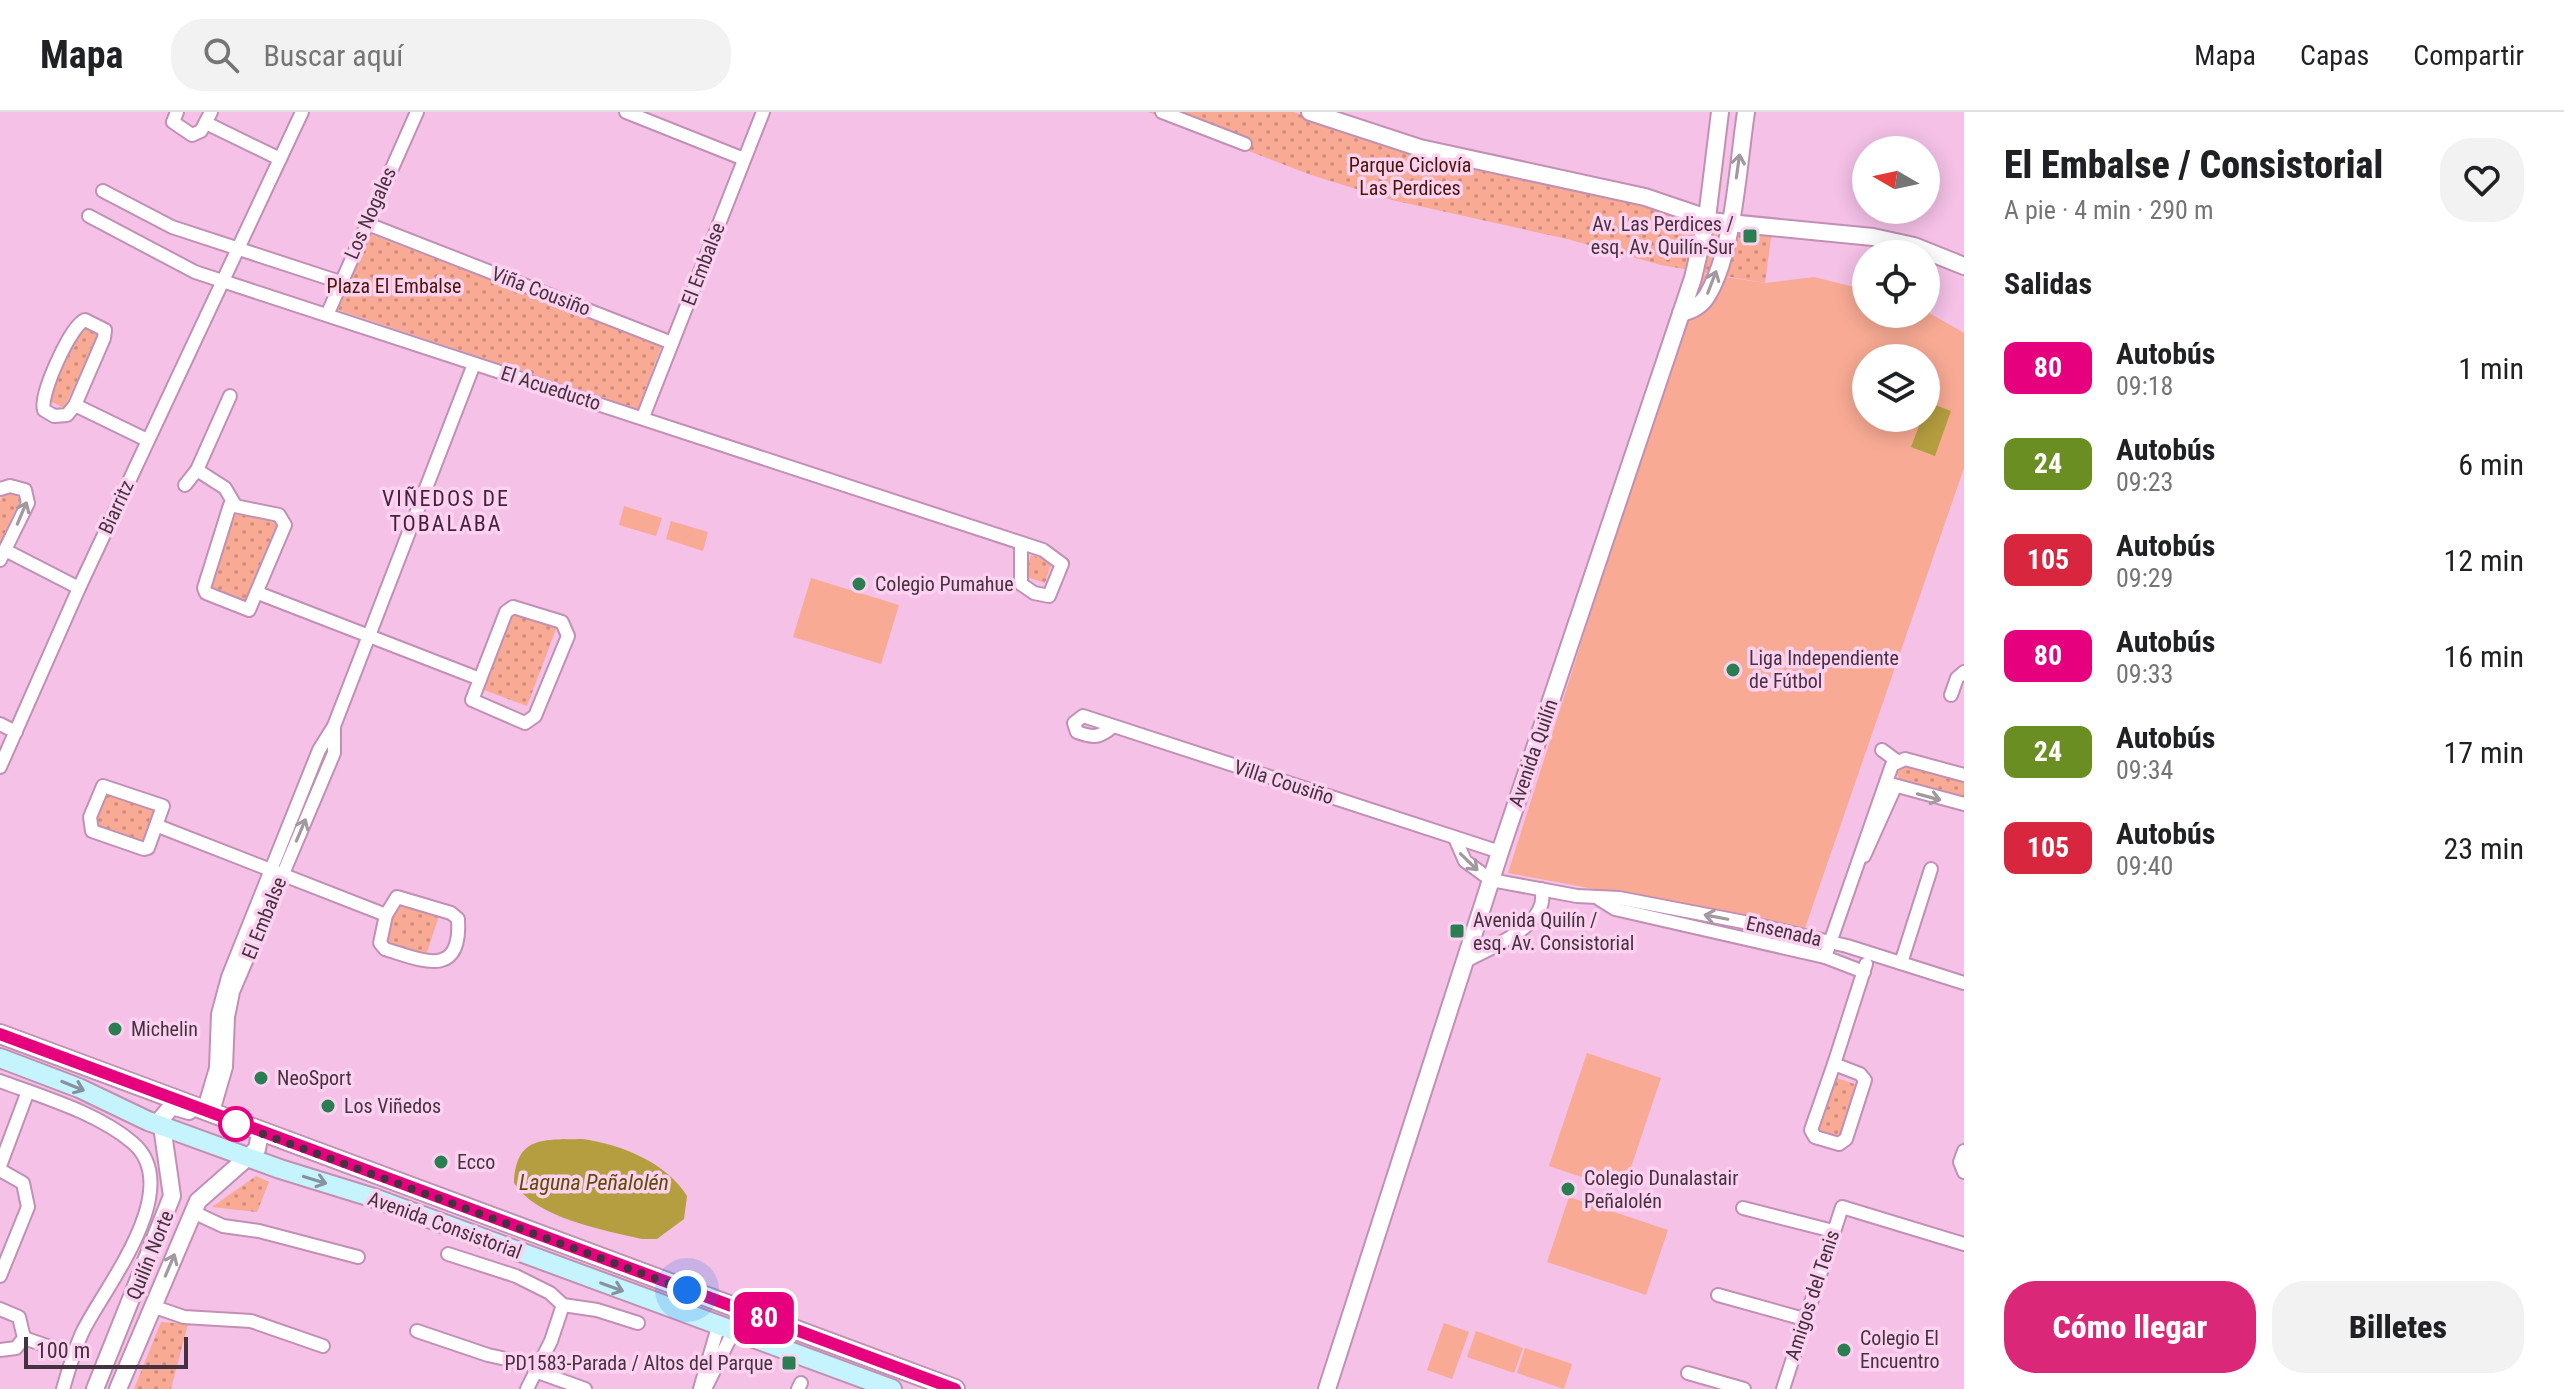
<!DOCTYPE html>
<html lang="es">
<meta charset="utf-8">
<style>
body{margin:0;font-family:"Roboto Condensed",sans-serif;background:#f2f2f2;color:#202124;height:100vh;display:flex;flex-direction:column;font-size:30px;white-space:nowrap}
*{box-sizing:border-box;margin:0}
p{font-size:26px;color:#757577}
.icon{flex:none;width:44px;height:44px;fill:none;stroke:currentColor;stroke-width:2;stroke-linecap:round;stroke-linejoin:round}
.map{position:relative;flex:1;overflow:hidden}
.side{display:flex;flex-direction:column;background:#fff;width:600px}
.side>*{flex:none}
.badge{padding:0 16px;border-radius:12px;font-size:28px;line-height:52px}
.needle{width:52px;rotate:279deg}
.controls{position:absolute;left:1852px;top:24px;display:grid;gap:16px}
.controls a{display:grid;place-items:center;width:88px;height:88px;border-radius:50%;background:#fff;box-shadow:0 4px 20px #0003;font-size:40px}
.scale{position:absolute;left:24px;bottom:20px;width:164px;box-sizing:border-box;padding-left:8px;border:4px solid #463141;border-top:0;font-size:22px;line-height:28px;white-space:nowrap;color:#463141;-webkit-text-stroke:6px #fcd2f0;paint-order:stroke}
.you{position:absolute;width:40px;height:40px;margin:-20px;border:6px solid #fff;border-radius:50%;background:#1a73e8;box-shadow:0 0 0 12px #1a73e833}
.map>.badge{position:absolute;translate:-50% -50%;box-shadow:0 0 0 4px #fff}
h2{padding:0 40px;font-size:30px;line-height:72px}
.round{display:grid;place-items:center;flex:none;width:84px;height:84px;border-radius:32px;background:#f2f2f2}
.headline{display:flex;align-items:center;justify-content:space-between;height:136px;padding:0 40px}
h1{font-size:38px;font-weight:800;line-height:60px}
.action{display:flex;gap:16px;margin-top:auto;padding:16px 40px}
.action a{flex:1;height:92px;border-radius:32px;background:#db2777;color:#fff;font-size:32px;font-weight:800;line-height:92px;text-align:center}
.action a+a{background:#f2f2f2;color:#202124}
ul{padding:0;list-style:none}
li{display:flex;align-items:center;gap:24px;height:96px;padding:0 40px}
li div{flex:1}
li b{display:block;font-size:30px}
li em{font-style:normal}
li .badge{min-width:88px;font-weight:700;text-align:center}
header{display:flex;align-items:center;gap:48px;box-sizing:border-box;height:112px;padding:0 40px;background:#fff;border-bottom:2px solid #e0e0e0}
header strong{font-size:38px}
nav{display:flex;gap:44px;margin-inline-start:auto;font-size:28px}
.search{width:560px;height:72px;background:#f2f2f2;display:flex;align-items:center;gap:20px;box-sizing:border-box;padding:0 28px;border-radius:32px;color:#757577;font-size:30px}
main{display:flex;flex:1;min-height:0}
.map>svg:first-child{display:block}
.grass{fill:url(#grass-dots)}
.pitch{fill:#f8aa94;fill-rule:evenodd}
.water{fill:#b49e40}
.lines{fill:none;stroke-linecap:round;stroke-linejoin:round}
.minor-casing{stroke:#c190b4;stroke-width:16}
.tertiary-casing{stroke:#c190b4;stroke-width:20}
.secondary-casing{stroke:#c190b4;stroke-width:22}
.minor{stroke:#fff;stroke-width:12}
.tertiary{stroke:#fff;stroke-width:16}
.secondary{stroke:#c6f4fe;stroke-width:18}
.oneway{stroke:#a298a0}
.oneway2{stroke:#8692a0}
.line-casing{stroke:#fff;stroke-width:18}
.line{stroke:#e6007e;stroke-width:12}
.walk{stroke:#463141;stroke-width:8;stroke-dasharray:0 14.4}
.poi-dot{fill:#2a7e51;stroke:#fcd2f0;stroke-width:3}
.stop-dot{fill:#fff;stroke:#e6007e;stroke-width:4}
.labels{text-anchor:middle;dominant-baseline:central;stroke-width:7;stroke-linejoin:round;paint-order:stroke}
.park-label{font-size:20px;fill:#4b1405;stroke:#fcd2f0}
.street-label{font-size:20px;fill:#463141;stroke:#fcd2f0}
.poi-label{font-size:20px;fill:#463141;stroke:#fcd2f0;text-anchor:start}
.neighbourhood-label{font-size:22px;letter-spacing:2px;fill:#471f3f;stroke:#fcd2f0}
.water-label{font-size:22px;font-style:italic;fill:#5c4d00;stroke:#fcd2f0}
</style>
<header>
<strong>Mapa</strong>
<div class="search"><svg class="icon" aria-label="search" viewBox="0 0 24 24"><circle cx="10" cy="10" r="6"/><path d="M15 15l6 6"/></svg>Buscar aquí</div>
<nav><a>Mapa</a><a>Capas</a><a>Compartir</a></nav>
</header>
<main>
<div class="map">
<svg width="1964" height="1277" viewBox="0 0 1964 1277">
<defs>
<pattern id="grass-dots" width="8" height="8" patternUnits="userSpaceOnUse" patternTransform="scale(2)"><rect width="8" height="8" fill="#f8aa94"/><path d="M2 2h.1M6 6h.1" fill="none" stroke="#cb8b7a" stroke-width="1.8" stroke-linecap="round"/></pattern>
</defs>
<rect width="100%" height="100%" fill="#f5c1e7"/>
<g class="grass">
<path d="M1148,0h146l34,12 444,106 -7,53 -104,-18 -94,-26 -175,-39 -81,-25z"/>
<path d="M370,122l292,111 -24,64 -300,-99z"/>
<path d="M83,213l16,8 -35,75 -16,-8z"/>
<path d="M5,379l16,7 -21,45v-42z"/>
<path d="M230,395l48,17 -28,81 -48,-17z"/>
<path d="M1031,443l21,7 -7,21 -21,-7z"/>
<path d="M516,493l43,16 -32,85 -43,-16z"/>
<path d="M1906,653l58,16v17l-64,-17 -4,-9z"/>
<path d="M103,676l56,18 -13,37 -55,-19z"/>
<path d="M396,785l44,16 -14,42 -44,-15z"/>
<path d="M1837,966l20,7 -18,53 -20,-7z"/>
<path d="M256,1064l13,6 -12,30 -45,-5z"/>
<path d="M161,1210l27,2 -17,65h-37z"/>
</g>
<g class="pitch">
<path d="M1699,161l66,10 49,-6 52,13v24h60v-3l38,22v135l-159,460 -297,-55zM1866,246h60v60h-60z"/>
<path d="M624,394l38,12 -6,18 -37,-11z"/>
<path d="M671,409l37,11 -5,19 -37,-12z"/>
<path d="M811,466l88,27 -18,59 -88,-27z"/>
<path d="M1587,941l74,25 -38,113 -74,-25z"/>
<path d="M1569,1085l99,33 -22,65 -99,-33z"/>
<path d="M1444,1211l25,9 -17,47 -25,-9z"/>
<path d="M1476,1219l47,17 -9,25 -47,-16z"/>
<path d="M1525,1236l47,16 -8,25 -47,-16z"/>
</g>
<g class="water">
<path d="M1927,290l24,9 -16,45 -24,-9 11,-29h4z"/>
<path d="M582,1027c38,5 84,23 105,57l-3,23 -27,20h-15c-39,-9 -106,-21 -128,-56 2,-48 30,-43 68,-44z"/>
</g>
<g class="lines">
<g class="minor-casing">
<g id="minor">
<path d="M177,0l-4,10 19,13 9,-4 10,-19"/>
<path d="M626,0l118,47"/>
<path d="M1162,0l83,32"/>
<path d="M206,11l74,36"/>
<path d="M103,79l69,36 168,55"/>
<path d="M89,104l106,56 848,278 19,14 -13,32 -15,-3 -13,-9v-41"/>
<path d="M365,111l307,120"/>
<path d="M327,203l90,-203"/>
<path d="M85,208l20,10 -1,8 -29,67 -8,10 -13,1 -10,-6c-5,-15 27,-85 41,-90z"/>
<path d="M75,293l72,35"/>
<path d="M643,305l120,-305"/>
<path d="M197,358l28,18 10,17"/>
<path d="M185,373l12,-15 33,-74"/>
<path d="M0,377l10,-3 15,4 3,13 -28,57"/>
<path d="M230,393l49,10 6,10 -36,85 -43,-17 -2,-5z"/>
<path d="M5,438l74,38"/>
<path d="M258,481l222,86"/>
<path d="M513,495l49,15 6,14 -33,80 -10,7 -53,-23 34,-88z"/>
<path d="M1951,583l6,-17 7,-6"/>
<path d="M0,612l16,8"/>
<path d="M1113,614c-13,12 -20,12 -36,6l-3,-9 9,-7 417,136"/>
<path d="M1882,638l15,11"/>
<path d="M0,655l79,-179 223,-476"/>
<path d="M1890,672l74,20"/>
<path d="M103,674l60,20 -15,42 -4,1 -52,-18 -2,-14z"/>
<path d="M158,714l228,89"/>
<path d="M1455,726l10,23 26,19 86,16 42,2 130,25 98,23 117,37"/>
<path d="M1864,744l31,-69"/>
<path d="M397,785l54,16 7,6c4,61 -37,41 -73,30l-5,-6 6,-28z"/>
<path d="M1599,787l16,10 210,48 39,15"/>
<path d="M1825,845l67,-192 13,-6 59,16"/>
<path d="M1466,849c25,-14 86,-37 75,-72"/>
<path d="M1901,851l30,-94"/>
<path d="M1834,952l26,10 5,6 -19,59 -7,5 -24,-7 -4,-7z"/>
<path d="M1834,952l32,-100"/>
<path d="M0,969c43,16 98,32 133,62 53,46 -29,145 -50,188 -9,19 -14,38 -20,58"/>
<path d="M203,1000l13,-44 2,-54 10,-37 91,-227 15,-24 140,-362"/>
<path d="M212,1003l14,-48 2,-50 5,-25 101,-239v-27"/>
<path d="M1964,1039l-4,11 4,10"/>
<path d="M0,1054l28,-75"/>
<path d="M0,1058l23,13 5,24 -28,69"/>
<path d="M1743,1096l90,23"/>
<path d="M193,1100l30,14 36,5 99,26"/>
<path d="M448,1142l68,22 34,17 13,12 34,5 41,13"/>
<path d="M1718,1183l86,24"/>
<path d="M152,1194l32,11 67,4 72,25"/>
<path d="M0,1197l19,8 5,21 -8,10 -16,2"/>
<path d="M417,1219l71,24 50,11"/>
<path d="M24,1226l49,17"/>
<path d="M535,1259l50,18"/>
<path d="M1688,1261l56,16"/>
<path d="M527,1277l24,-48 12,-36"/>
<path d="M700,1277l18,-62"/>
<path d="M705,1277l28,-57"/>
<path d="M798,1277l3,-6"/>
<path d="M1783,1277l59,-182 122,37"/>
</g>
</g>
<g class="tertiary-casing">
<g id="tertiary">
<path d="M1310,0l110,36 225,49 62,21"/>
<path d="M1699,108l174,17 41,9 50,20"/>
<path d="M1681,201c11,-3 20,-7 26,-17 27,-44 31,-132 39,-184"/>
<path d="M95,1277l77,-193 -11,-77 11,-13 17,5"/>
<path d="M118,1277l80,-188 59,-52 3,-16"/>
<path d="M1327,1277l173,-537 193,-574 14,-60 13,-106"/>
</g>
</g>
<g class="secondary-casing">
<g id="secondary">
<path d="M0,922l955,355"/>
<path d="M0,946l79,30 69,33 132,48 94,29 518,191"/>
</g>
</g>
<use href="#minor" class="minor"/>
<use href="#tertiary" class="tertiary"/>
<use href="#secondary" class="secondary"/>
</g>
<defs><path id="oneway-shaft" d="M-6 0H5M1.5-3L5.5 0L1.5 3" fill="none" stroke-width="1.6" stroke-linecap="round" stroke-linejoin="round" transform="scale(2)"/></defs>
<g class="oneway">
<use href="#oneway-shaft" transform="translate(1738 54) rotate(-82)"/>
<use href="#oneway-shaft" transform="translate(1712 170) rotate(-69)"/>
<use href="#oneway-shaft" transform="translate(22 401) rotate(-67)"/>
<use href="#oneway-shaft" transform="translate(1929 685) rotate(15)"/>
<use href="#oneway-shaft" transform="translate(301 718) rotate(-67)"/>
<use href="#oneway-shaft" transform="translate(1469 750) rotate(44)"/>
<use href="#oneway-shaft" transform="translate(1716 805) rotate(-169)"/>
<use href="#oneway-shaft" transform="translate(170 1153) rotate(-67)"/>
</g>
<g class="oneway2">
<use href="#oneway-shaft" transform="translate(73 974) rotate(22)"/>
<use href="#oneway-shaft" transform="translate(315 1068) rotate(17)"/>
<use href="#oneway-shaft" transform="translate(612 1175) rotate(20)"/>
</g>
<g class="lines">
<g class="line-casing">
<path id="line" d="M0,922l955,355"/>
</g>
<use href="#line" class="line"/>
<path class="walk" d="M236,1012l451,166"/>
</g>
<g class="poi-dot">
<rect x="1742" y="116" width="16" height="16" rx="4"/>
<circle cx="859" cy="472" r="8"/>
<circle cx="1733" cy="558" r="8"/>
<rect x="1449" y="811" width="16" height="16" rx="4"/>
<circle cx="115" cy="917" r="8"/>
<circle cx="261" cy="966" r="8"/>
<circle cx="328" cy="994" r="8"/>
<circle cx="441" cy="1050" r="8"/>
<circle cx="1568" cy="1077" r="8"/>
<circle cx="1844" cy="1238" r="8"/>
<rect x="781" y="1243" width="16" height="16" rx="4"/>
</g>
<circle class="stop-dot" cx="236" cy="1012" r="16"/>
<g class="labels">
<g class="park-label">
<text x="1410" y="53">Parque Ciclovía<tspan x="1410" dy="23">Las Perdices</tspan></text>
<text x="394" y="174">Plaza El Embalse</text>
</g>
<g class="street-label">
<text transform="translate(370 101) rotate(-66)">Los Nogales</text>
<text transform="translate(703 152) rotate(-69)">El Embalse</text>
<text transform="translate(541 179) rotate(21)">Viña Cousiño</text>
<text transform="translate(551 276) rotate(18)">El Acueducto</text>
<text transform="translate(116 395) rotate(-65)">Biarritz</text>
<text transform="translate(1533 641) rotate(-71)">Avenida Quilín</text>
<text transform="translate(1284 670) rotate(18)">Villa Cousiño</text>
<text transform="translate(264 806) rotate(-68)">El Embalse</text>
<text transform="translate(1784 819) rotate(13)">Ensenada</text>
<text transform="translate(445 1113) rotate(20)">Avenida Consistorial</text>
<text transform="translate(150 1143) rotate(-68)">Quilín Norte</text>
<text transform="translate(1812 1183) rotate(-72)">Amigos del Tenis</text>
</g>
<g class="poi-label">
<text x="1734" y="112" text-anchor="end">Av. Las Perdices /<tspan x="1734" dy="23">esq. Av. Quilín-Sur</tspan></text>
<text x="875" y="472">Colegio Pumahue</text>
<text x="1749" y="546">Liga Independiente<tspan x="1749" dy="23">de Fútbol</tspan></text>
<text x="1473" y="808">Avenida Quilín /<tspan x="1473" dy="23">esq. Av. Consistorial</tspan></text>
<text x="131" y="917">Michelin</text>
<text x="277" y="966">NeoSport</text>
<text x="344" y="994">Los Viñedos</text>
<text x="457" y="1050">Ecco</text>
<text x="1584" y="1066">Colegio Dunalastair<tspan x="1584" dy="23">Peñalolén</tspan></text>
<text x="1860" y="1226">Colegio El<tspan x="1860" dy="23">Encuentro</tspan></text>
<text x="773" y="1251" text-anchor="end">PD1583-Parada / Altos del Parque</text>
</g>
<g class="neighbourhood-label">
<text x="446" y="386">VIÑEDOS DE<tspan x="446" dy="25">TOBALABA</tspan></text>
</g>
<g class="water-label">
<text x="594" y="1070">Laguna Peñalolén</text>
</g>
</g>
</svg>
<div class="controls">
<a><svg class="needle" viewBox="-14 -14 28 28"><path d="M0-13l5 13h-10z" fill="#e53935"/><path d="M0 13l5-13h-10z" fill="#757577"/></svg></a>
<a><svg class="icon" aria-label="locate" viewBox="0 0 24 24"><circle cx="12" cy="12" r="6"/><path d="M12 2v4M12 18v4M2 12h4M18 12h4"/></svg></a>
<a><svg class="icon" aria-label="layers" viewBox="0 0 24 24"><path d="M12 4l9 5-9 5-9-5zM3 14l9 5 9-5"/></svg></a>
</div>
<div class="scale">100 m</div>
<div class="you" style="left:687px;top:1178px"></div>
<b class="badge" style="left:764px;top:1206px;background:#e6007e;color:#fff">80</b>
</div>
<section class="side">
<div class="headline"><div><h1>El Embalse / Consistorial</h1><p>A pie · 4 min · 290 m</p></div><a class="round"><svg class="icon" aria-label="heart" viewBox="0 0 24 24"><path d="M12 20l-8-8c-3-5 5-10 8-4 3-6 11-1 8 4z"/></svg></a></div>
<h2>Salidas</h2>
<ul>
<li><span class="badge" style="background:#e6007e;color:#fff">80</span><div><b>Autobús</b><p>09:18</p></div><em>1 min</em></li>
<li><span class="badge" style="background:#6b8e23;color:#fff">24</span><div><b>Autobús</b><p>09:23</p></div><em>6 min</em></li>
<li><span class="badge" style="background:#d7263d;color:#fff">105</span><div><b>Autobús</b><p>09:29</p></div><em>12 min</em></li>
<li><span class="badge" style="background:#e6007e;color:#fff">80</span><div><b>Autobús</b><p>09:33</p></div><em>16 min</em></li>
<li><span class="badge" style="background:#6b8e23;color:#fff">24</span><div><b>Autobús</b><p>09:34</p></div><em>17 min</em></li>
<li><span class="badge" style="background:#d7263d;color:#fff">105</span><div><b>Autobús</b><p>09:40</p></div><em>23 min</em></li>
</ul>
<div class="action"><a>Cómo llegar</a><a>Billetes</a></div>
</section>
</main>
